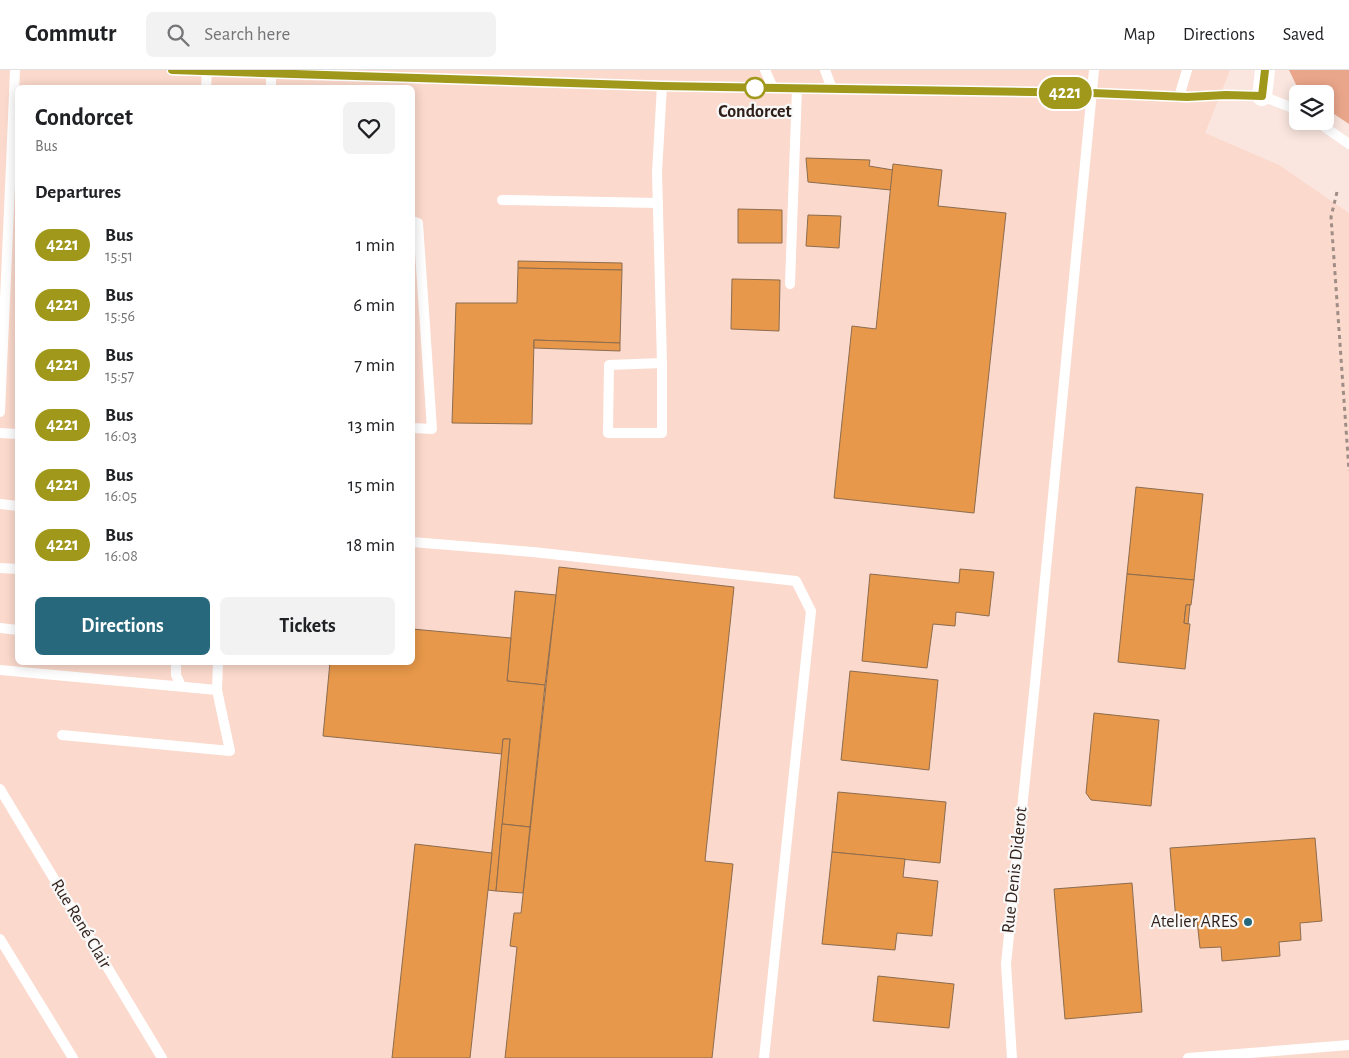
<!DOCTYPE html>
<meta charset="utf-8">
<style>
body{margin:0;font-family:"Alegreya Sans",sans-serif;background:#f2f2f2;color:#202124;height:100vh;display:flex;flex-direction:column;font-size:19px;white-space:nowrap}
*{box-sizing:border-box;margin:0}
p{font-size:16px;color:#757577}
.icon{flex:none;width:28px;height:28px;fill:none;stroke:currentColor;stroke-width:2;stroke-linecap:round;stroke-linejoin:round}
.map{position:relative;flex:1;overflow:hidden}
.drawer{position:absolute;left:15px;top:15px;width:400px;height:580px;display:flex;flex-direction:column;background:#fff;border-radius:8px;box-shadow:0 2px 12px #0003}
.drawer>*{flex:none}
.badge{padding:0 10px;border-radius:16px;font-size:18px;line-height:32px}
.tools{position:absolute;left:1289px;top:15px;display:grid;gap:10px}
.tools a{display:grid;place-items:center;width:45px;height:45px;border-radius:8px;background:#fff;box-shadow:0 2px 12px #0003;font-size:25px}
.map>.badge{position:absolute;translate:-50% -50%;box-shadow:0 0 0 2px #fff}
h2{padding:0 20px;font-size:19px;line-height:45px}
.round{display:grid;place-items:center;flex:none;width:52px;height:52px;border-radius:8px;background:#f2f2f2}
.headline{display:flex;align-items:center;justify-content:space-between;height:85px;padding:0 20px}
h1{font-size:24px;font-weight:600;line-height:38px}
.cta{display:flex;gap:10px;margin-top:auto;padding:10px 20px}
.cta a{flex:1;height:58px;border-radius:8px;background:#28687d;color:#fff;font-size:20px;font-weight:600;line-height:58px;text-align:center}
.cta a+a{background:#f2f2f2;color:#202124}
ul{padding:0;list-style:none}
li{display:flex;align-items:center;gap:15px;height:60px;padding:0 20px}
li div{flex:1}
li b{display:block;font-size:19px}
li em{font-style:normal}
li .badge{min-width:55px;font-weight:700;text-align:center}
header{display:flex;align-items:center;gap:30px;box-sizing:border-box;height:70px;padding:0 25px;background:#fff;border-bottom:1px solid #e0e0e0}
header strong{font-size:24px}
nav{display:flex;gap:28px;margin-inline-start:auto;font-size:18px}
.search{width:350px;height:45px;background:#f2f2f2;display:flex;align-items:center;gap:12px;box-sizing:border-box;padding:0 18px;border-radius:8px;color:#757577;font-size:19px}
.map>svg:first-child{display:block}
.built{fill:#fbd9cc;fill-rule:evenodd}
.green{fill:#eaa68a}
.building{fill:#e7984a;stroke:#8d6c4f}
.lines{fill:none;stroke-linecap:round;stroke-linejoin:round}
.path{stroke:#a08d86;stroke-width:3;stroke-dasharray:4 4;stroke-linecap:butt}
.service{stroke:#fff;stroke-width:10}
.minor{stroke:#fff;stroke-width:20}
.line-casing{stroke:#fff;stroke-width:11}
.line{stroke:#a0981a;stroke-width:8}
.stop-dot{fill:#fff;stroke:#a0981a;stroke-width:2.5}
.poi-dot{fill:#28687d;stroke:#f8f8f8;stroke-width:2}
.labels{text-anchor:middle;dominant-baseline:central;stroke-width:4.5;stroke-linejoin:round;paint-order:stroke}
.stop-label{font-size:18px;font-weight:bold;fill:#301f18;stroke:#f8f8f8}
.street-label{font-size:18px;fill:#301f18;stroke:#f8f8f8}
.poi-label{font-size:18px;fill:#301f18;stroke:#f8f8f8;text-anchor:end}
</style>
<header>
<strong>Commutr</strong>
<div class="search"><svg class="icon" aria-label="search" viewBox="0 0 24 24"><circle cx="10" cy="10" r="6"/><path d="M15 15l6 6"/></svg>Search here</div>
<nav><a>Map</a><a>Directions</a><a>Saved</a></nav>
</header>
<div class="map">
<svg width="1349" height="988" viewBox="0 0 1349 988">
<rect width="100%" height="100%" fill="#fae6df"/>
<path class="built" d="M0,0h1230l-25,63 74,32 70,48v845h-1349zM18,18h394v574h-394z"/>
<path class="green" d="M1289,0h60v54l-24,-16v-14c-28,0 -24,0 -36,-24z"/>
<g class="building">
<path d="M806,88l64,2 -1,6 24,4 -2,20 -83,-8z"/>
<path d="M893,94l49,6 -4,36 68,7 -32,300 -140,-15 18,-172 24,3z"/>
<path d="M738,139l44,1v33h-44z"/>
<path d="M808,145l33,1 -2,32 -33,-2z"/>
<path d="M518,191l104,2v7l-104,-2z"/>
<path d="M518,198l104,2 -2,73 -86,-3 -2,84 -80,-1 4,-120h61z"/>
<path d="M732,209l48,1 -1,51 -48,-2z"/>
<path d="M534,270l86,3v8l-86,-3z"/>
<path d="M1136,417l67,7 -9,86 -67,-6z"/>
<path d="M559,497l175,20 -29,274 28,3 -21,194h-207l12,-111 -7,-1 4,-33h7z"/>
<path d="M960,499l34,3 -5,44 -33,-4 -1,14 -22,-2 -6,44 -65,-7 8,-87 89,9z"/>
<path d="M1127,504l67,6 -3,25h-5l-2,18 6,1 -5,45 -67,-7z"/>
<path d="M515,521l41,4 -11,90 -38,-4z"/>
<path d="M1186,535h4l-2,19 -4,-1z"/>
<path d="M412,559l99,9 -4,43 38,4 -15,142 -28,-3 8,-85h-7l-1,15 -179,-18 7,-74h82z"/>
<path d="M850,601l88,9 -9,90 -88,-10z"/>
<path d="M1094,643l65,7 -8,86 -60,-6 -5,-7z"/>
<path d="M503,669h7l-14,152 -8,-1z"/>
<path d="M838,722l108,10 -6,61 -108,-11z"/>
<path d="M502,754l28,3 -7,66 -27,-2z"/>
<path d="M1315,768l7,83 -22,2 1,17 -22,2 1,14 -58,5 -1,-14 -21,1 -3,-28 -21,1 -6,-73z"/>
<path d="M415,774l77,9 -22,205h-78z"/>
<path d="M832,782l73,7 -2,18 35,4 -6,55 -35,-3 -2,17 -73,-6z"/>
<path d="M1132,813l10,129 -77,7 -11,-130z"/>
<path d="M878,906l76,8 -5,44 -76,-7z"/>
</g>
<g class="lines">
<path class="path" d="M1337,122l-6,25 18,254"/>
<g class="service">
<path d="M172,0l490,16 430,7 95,4 39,-2 36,1 36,14"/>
<path d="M765,0l8,18"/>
<path d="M825,0l7,19"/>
<path d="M271,3v15"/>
<path d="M662,16l-5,86 5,191 -53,2 -1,68h54v-70"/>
<path d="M206,18l1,-17"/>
<path d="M1179,27l8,-27"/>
<path d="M1316,51l33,23"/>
<path d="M11,94l4,-94"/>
<path d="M502,130l156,3"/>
<path d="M412,151l6,2 14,206 -20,-1"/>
<path d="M790,214l7,-196"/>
<path d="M0,342l11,-248 7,1"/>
<path d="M0,363l18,1"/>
<path d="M0,434l18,2"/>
<path d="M412,472l121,10 263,29 15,30 -47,447"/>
<path d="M0,498l18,1"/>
<path d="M0,558l18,2"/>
<path d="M176,592v13l5,11"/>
<path d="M0,600l217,20"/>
<path d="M62,665l168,16 -13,-61 1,-28"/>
<path d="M0,719l162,269"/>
<path d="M0,869l73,119"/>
<path d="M1012,988l-6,-94 29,-281 59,-613"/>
<path d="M1188,988l161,-13"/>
</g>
<path class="minor" d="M1262,26l3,-26"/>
</g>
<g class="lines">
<g class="line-casing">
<path id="line" d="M172,0l490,16 430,7 95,4 39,-2 36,1 3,-26"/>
</g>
<use href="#line" class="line"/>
</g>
<circle class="stop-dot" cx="755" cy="18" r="10"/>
<circle class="poi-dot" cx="1248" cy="852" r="5"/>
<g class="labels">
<g class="stop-label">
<text x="755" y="42">Condorcet</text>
</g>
<g class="street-label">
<text transform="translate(1015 800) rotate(-84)">Rue Denis Diderot</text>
<text transform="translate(81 854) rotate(59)">Rue René Clair</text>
</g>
<g class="poi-label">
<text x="1238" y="852">Atelier ARES</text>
</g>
</g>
</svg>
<div class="tools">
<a><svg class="icon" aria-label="layers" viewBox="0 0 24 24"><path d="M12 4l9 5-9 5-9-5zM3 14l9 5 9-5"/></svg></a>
</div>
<b class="badge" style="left:1065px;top:23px;background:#a0981a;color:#fff">4221</b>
<section class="drawer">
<div class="headline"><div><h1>Condorcet</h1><p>Bus</p></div><a class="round"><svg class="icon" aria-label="heart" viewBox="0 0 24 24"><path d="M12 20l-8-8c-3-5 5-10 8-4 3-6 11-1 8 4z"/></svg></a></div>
<h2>Departures</h2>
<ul>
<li><span class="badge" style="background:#a0981a;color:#fff">4221</span><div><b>Bus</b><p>15:51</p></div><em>1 min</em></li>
<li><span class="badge" style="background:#a0981a;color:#fff">4221</span><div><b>Bus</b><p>15:56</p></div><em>6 min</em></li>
<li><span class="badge" style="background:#a0981a;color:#fff">4221</span><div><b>Bus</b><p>15:57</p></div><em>7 min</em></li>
<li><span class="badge" style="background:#a0981a;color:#fff">4221</span><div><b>Bus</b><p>16:03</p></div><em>13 min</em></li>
<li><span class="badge" style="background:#a0981a;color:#fff">4221</span><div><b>Bus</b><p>16:05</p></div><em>15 min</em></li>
<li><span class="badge" style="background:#a0981a;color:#fff">4221</span><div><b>Bus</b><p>16:08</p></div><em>18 min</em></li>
</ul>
<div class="cta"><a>Directions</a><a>Tickets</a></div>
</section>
</div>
